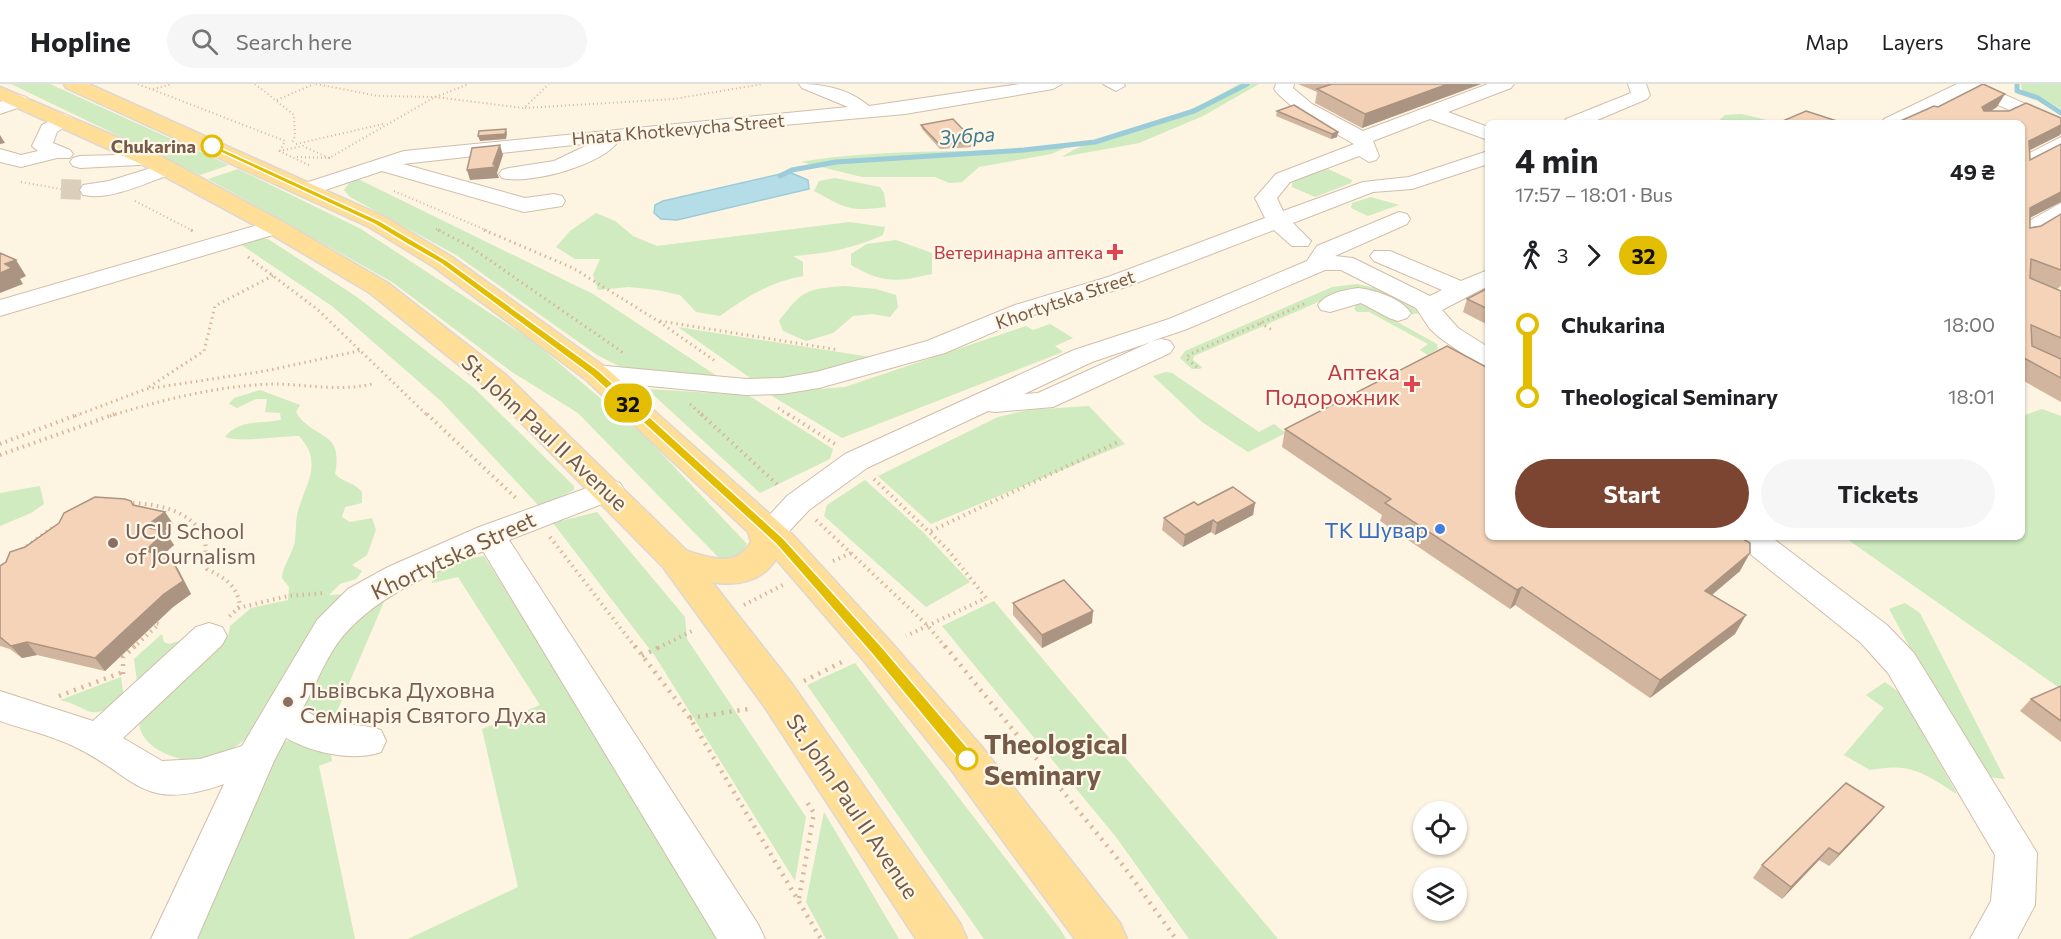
<!DOCTYPE html>
<meta charset="utf-8">
<style>
body{margin:0;font-family:Commissioner,sans-serif;background:#f6f6f6;color:#202124;height:100vh;display:flex;flex-direction:column;font-size:22px;white-space:nowrap}
*{box-sizing:border-box;margin:0}
p{font-size:20px;color:#757577}
.icon{flex:none;width:33px;height:33px;fill:none;stroke:currentColor;stroke-width:2;stroke-linecap:round;stroke-linejoin:round}
.map{position:relative;flex:1;overflow:hidden}
.panel{position:absolute;left:1485px;top:36px;width:540px;height:420px;display:flex;flex-direction:column;background:#fff;border-radius:9px;box-shadow:0 2px 4px #0004}
.panel>*{flex:none}
.badge{padding:0 12px;border-radius:20px;font-size:21px;line-height:39px}
.buttons{position:absolute;left:1413px;top:717px;display:grid;gap:12px}
.buttons a{display:grid;place-items:center;width:54px;height:54px;border-radius:50%;background:#fff;box-shadow:0 2px 4px #0004;font-size:30px}
.map>.badge{position:absolute;translate:-50% -50%;box-shadow:0 0 0 3px #fff}
.legs{display:flex;align-items:center;gap:9px;height:66px;padding:0 30px;font-size:20px}
.legs p{margin-inline-start:auto}
.overview{display:flex;align-items:center;justify-content:space-between;height:102px;padding:0 30px}
h1{font-size:33px;font-weight:700;line-height:45px}
.action{display:flex;gap:12px;margin-top:auto;padding:12px 30px}
.action a{flex:1;height:69px;border-radius:36px;background:#7c4531;color:#fff;font-size:24px;font-weight:700;line-height:69px;text-align:center}
.action a+a{background:#f6f6f6;color:#202124}
ul{padding:0 30px;list-style:none}
li{display:flex;align-items:center;gap:21px;height:72px;font-size:22px}
li i{display:grid;place-items:center;width:9px;height:100%;margin:0 8px;background:currentColor}
li i::after{content:'';width:15px;height:15px;margin:-8px;border:4px solid;border-radius:50%;background:#fff}
li p{margin-inline-start:auto}
li:first-child i{background:linear-gradient(#0000 50%,currentColor 0)}
li:last-child i{background:linear-gradient(currentColor 50%,#0000 0)}
header{display:flex;align-items:center;gap:36px;box-sizing:border-box;height:84px;padding:0 30px;background:#fff;border-bottom:2px solid #e0e0e0}
header strong{font-size:28px}
nav{display:flex;gap:33px;margin-inline-start:auto;font-size:21px}
.search{width:420px;height:54px;background:#f6f6f6;display:flex;align-items:center;gap:15px;box-sizing:border-box;padding:0 21px;border-radius:33px;color:#757577;font-size:22px}
.map>svg:first-child{display:block}
.green{fill:#cfebbf}
.water{fill:#b5dde7;stroke:#9bccd9;stroke-width:1.5}
.lines{fill:none;stroke-linecap:round;stroke-linejoin:round}
.stream{stroke:#9bccd9;stroke-width:5}
.minor-tunnel{stroke:#dbceba;stroke-width:20;stroke-dasharray:20 10;stroke-linecap:butt}
.minor-casing{stroke:#d1beab;stroke-width:2}
.major-casing{stroke:#ded7d3;stroke-width:3}
.path-far3{stroke:#d8b69b;stroke-width:2;stroke-dasharray:1 3;stroke-linecap:butt}
.path-far2{stroke:#d8b69b;stroke-width:3;stroke-dasharray:1.5 4;stroke-linecap:butt}
.path-far1{stroke:#d8b69b;stroke-width:4;stroke-dasharray:1.5 4.5;stroke-linecap:butt}
.path{stroke:#d8b69b;stroke-width:4.5;stroke-dasharray:2 6;stroke-linecap:butt}
.minor{fill:#fff;fill-rule:evenodd}
.major{fill:#ffde97;fill-rule:evenodd}
.wall{fill:#d2b59e}
.shaded-wall{fill:#ab9481}
.building{fill:#f4d3b8;stroke:#ab9481;stroke-width:1.5}
.line-1{fill:#e3bd00;stroke:#fff;stroke-width:1.5}
.stop-1-dot{fill:#fff;stroke:#e3bd00;stroke-width:3}
.health-dot{fill:#e0444e;stroke:#fff7e8;stroke-width:2}
.shop-dot{fill:#3f7fe0;stroke:#fff7e8;stroke-width:2}
.education-dot{fill:#8d6e63;stroke:#fff7e8;stroke-width:2}
.labels{text-anchor:middle;dominant-baseline:central;stroke-width:4.5;stroke-linejoin:round;paint-order:stroke}
.far-street-label{font-size:18px;fill:#755a47;stroke:#fff7e8}
.far-stop-label{font-size:18px;font-weight:bold;fill:#755a47;stroke:#fff7e8;text-anchor:end}
.far-health-label{font-size:18px;fill:#be3a42;stroke:#fff7e8;text-anchor:end}
.far-water-label{font-size:20px;font-style:italic;fill:#407a8a;stroke:#fff7e8}
.health-label{font-size:22px;fill:#be3a42;stroke:#fff7e8;text-anchor:end}
.street-label{font-size:22px;fill:#755a47;stroke:#fff7e8}
.shop-label{font-size:22px;fill:#366cbe;stroke:#fff7e8;text-anchor:end}
.education-label{font-size:22px;fill:#785e54;stroke:#fff7e8;text-anchor:start}
.near-stop-label{font-size:27px;font-weight:bold;fill:#755a47;stroke:#fff7e8;text-anchor:start}
</style>
<header>
<strong>Hopline</strong>
<div class="search"><svg class="icon" aria-label="search" viewBox="0 0 24 24"><circle cx="10" cy="10" r="6"/><path d="M15 15l6 6"/></svg>Search here</div>
<nav><a>Map</a><a>Layers</a><a>Share</a></nav>
</header>
<div class="map">
<svg width="2061" height="855" viewBox="0 0 2061 855">
<rect width="100%" height="100%" fill="#fdf4e1"/>
<g class="green">
<path d="M11,0h39l179,81 -29,10z"/>
<path d="M1239,0h20l-56,32 -64,27 -77,14c33,-22 73,-26 110,-40 24,-9 44,-20 67,-33z"/>
<path d="M2021,0h40v25l-19,-11 -20,-7z"/>
<path d="M1742,30l33,8 -59,1 9,-8z"/>
<path d="M1075,60l-24,10 -72,13 -17,15 -13,1 -14,-6h-73l-61,-15c72,-12 146,-10 220,-12 18,0 36,-4 54,-6z"/>
<path d="M238,85l123,60 173,113 111,94 102,108 -8,14h-20l-141,-145 -66,-41 -120,-90 -184,-103z"/>
<path d="M1328,85l24,11 -1,3 -36,14 -23,-10 1,-7 22,-9z"/>
<path d="M835,94l45,9 4,6 2,14c-36,5 -41,1 -72,-16l5,-10z"/>
<path d="M352,95h6l235,115 127,84 -99,-11 -24,-12 -141,-100 -106,-58 -6,-7z"/>
<path d="M1371,113l28,8 -31,11 -17,-8 1,-5z"/>
<path d="M596,129l19,8 18,15 24,10 193,-24 35,5 -2,8c-28,13 -59,19 -90,21l10,6v14c-33,6 -57,21 -83,40l-24,-4 -16,-17 -23,-5 -28,-3 -31,3 -5,-15 7,-16h-25l-19,-12 14,-16z"/>
<path d="M256,155h12l89,58 117,91 100,98v4l-34,17 -99,-106 -109,-95 -92,-62z"/>
<path d="M896,156l36,13v21c-36,8 -48,10 -81,-9v-11l16,-10z"/>
<path d="M1357,200l23,5 42,24 -10,1 -43,-21 -23,-3 -152,66 -1,4 9,7 -2,2h-8l-12,-11 5,-7 147,-64z"/>
<path d="M845,202l31,3 20,6 2,12 -8,10 -18,-3 -19,2 -20,17 -27,8 -23,-10 -4,-10c24,-31 26,-32 66,-35z"/>
<path d="M1357,219h6l74,41 1,5 -10,6 -8,-5 8,-6 -59,-32h-12l-3,-3z"/>
<path d="M1050,240l23,14 -18,8 8,6 -221,86 -75,-45 78,-6 181,-61 7,4z"/>
<path d="M678,243l199,31v4l-93,18h-31z"/>
<path d="M1166,288l6,1 87,59 15,-8 12,9 -38,19 -46,-30 -49,-46z"/>
<path d="M647,305l101,6 85,54 -3,10 -70,34z"/>
<path d="M260,306l40,15 -4,7c17,29 48,16 39,62 9,9 19,8 27,18v11l-17,4 -3,10 8,5 22,-4 4,12 -9,25 -15,10 10,6 -6,8 -16,5 -11,11 23,-1 -99,139c-13,11 -27,21 -44,26 -25,7 -73,-10 -70,-41l89,-81 2,-11 21,-18 37,-8 1,-13 -7,-9c1,-12 7,-19 11,-30 4,-9 2,-23 4,-33 7,-30 28,-51 2,-79 -21,0 -56,7 -74,1 15,-18 35,-13 56,-17l-1,-7 -15,-1 2,-13h-11l-19,9 -8,-4 5,-6z"/>
<path d="M1089,322l36,38 -194,80 -53,-48 120,-59 30,-7z"/>
<path d="M2042,325l19,7v273l-217,-152h178v-121z"/>
<path d="M865,396l59,53 46,49 -44,25 -102,-91 3,-11z"/>
<path d="M40,402l4,18 -13,9 -31,13v-33z"/>
<path d="M597,428l88,105 2,22 119,178 -11,64 -140,-225 -102,-133z"/>
<path d="M484,472l184,292 50,91h-310l110,-52 -36,-158 58,-24 -82,-128 -26,6 -2,-10 25,-12z"/>
<path d="M390,504l-55,128 -18,1 -18,-12 50,-88z"/>
<path d="M994,517l284,338h-89l-73,-102 -174,-211z"/>
<path d="M1905,519l15,10 85,166 -25,-3 -91,-167z"/>
<path d="M162,550l2,8 4,2 16,-4 -46,49 -4,-30z"/>
<path d="M855,579l205,266 6,10h-82l-177,-254z"/>
<path d="M121,593l3,22c-39,24 -28,10 -64,1z"/>
<path d="M1885,598l15,11 57,101c-33,-21 -47,-32 -87,-24l-26,-15 40,-47 -18,-13z"/>
<path d="M296,655l33,5 3,17 -13,5 36,173h-166l83,-194z"/>
<path d="M824,728l75,127h-73l-20,-37z"/>
</g>
<path class="water" d="M789,88l19,8 1,9 -132,31 -16,-1 -7,-6 1,-8 8,-4z"/>
<g class="lines">
<g class="stream">
<path d="M2017,0v7l21,7 23,15"/>
<path d="M780,92l12,-6 44,-8 188,-12 71,-8 99,-31 53,-27"/>
</g>
<path class="minor-tunnel" d="M61,105l30,1"/>
<g class="minor-casing">
<g id="minor">
<path d="M799,0c25,0 50,5 70,22l150,-22h43l-9,5 -148,25 -286,26c-15,25 -90,45 -117,38l-3,-4 3,-4 7,-2 45,-7 38,-18 -189,21 122,34 29,-4 8,2 3,5 -3,5 -38,6 -142,-41 -75,25 -8,-1 -3,-5 3,-5 105,-34 444,-44 -46,-19z"/>
<path d="M1103,0h21l1,2 -9,5z"/>
<path d="M1276,0h18l-1,4 19,16 51,27 125,-47h26l-3,4 -63,24 40,15v13l-58,-21 -57,22 6,15 -3,4 -7,2 -10,-6 -69,26 -13,16 6,13 80,-29 46,-5 79,-26v13l-76,25 -39,3 -80,31 18,18 -3,5h-16l-18,-16 -148,57 -93,28 -88,38 -126,35 -37,6 -36,1 -151,-14 -10,-2 -4,-6 4,-6 10,-2 151,14 36,-1 34,-6 111,-31 88,-36 93,-28 157,-59 -10,-20 21,-24 78,-30 -56,-32 -21,-19 -3,-4z"/>
<path d="M1628,0h18l4,11 -3,4 -57,24h-27l3,-4 65,-26z"/>
<path d="M1957,0h24l80,36v13l-90,-40 -64,30h-26l3,-4z"/>
<path d="M19,11l7,2 2,4 -2,4 -26,9v-12z"/>
<path d="M65,30l10,6 -18,12 -4,11 17,7 3,4 -3,4h-13l-36,9 -21,-5v-13l21,6 17,-4 -6,-5 10,-21z"/>
<path d="M2061,53v14l-39,21v-15z"/>
<path d="M151,70l7,2 3,4 -3,4 -78,4 -7,-2 -3,-4 3,-4 7,-2z"/>
<path d="M167,79l7,2 3,4 -3,4c-26,9 -63,28 -91,22l-3,-5 3,-5 26,-4z"/>
<path d="M2061,119v17l-31,20 -8,2v-17z"/>
<path d="M1399,128l8,2 3,5 -3,5 -72,32 18,2 77,38 12,-6 -68,-29 -4,-5 4,-5h16l71,30 27,-11v16l-46,24 16,18 30,19v20l-9,-2 -39,-27 -10,-9 -14,-21 -75,-38h-16l-138,59 -35,12 9,-2 9,2 4,6 -4,6 -117,54 -58,5 -7,-1 -121,57 -58,42 -28,30 -11,3 -11,-3 -5,-8 33,-36 58,-42 229,-104 95,-31 138,-58 10,-15zM1151,258l-113,51 -14,1 68,-32z"/>
<path d="M275,136l8,2 3,5 -3,5 -283,84v-16z"/>
<path d="M1358,204c17,2 43,10 53,25l-4,5 -9,3 -9,-3 -28,-15 -31,9 -9,-2 -3,-5c8,-12 27,-15 40,-17z"/>
<path d="M609,396l11,3 4,7 -4,7 -111,43 249,384 7,15h-48l-234,-388c-50,23 -103,42 -140,85 -17,20 -27,49 -40,72 22,20 51,13 78,22l5,11 -5,11c-29,10 -68,1 -95,-14l-12,23 -77,178h-46l73,-155c-85,30 -87,-9 -153,-39 -22,-10 -48,-16 -71,-24v-30l93,30 103,-94 13,-4 13,4 5,9 -5,9 -99,93 39,23 38,-2 42,-13 75,-126 31,-31 40,-22 91,-40z"/>
<path d="M1734,453h37l116,88 27,28 123,200 -2,52 -18,34h-47l21,-38 4,-46 -107,-182 -27,-30 -122,-98z"/>
</g>
</g>
<g class="major-casing">
<path id="major" d="M64,0h25l296,133 67,40 153,110 187,167 98,107 92,106 138,176 7,16h-52l-123,-168 -88,-110 -88,-102c-13,22 -40,28 -64,23l80,102 168,239 7,16h-51l-152,-233 -101,-139 -177,-180 -116,-94 -103,-61 -124,-67 -143,-65v-13l159,68 124,67 105,61 118,92 181,176c24,7 49,17 64,-9l-3,-10 -163,-153 -151,-112 -65,-40 -303,-139z"/>
</g>
<g class="path-far3">
<path d="M138,0l147,57 -5,10"/>
<path d="M255,0l39,31 1,21 -3,7"/>
<path d="M316,0l62,12 57,1 89,11 25,-24"/>
<path d="M153,5l19,-5"/>
<path d="M277,16l37,-16"/>
<path d="M525,24l149,-9 89,-15"/>
<path d="M296,60l87,-20"/>
<path d="M279,67l32,15"/>
<path d="M279,67l24,-5 26,12 106,-61 34,-13"/>
<path d="M297,73l34,1"/>
<path d="M21,98l40,7"/>
<path d="M394,107l94,40"/>
<path d="M135,117l58,30"/>
<path d="M436,145l5,2"/>
</g>
<g class="path-far2">
<path d="M191,146l2,1"/>
<path d="M438,146l31,16 156,108"/>
<path d="M484,146l89,38 85,53 57,40"/>
<path d="M248,173l69,52 111,107"/>
<path d="M660,237l179,29"/>
<path d="M1260,239l14,8"/>
<path d="M1197,283l-11,-9 4,-4 116,-51"/>
<path d="M149,303l55,-36 11,-45 61,-32"/>
<path d="M690,320l13,12"/>
<path d="M778,324l12,8"/>
<path d="M75,332l71,-27 119,-18 98,-21"/>
<path d="M110,332c51,-16 107,-30 162,-32 34,0 66,8 100,0"/>
</g>
<g class="path-far1">
<path d="M427,330l91,86"/>
<path d="M701,330l78,72"/>
<path d="M788,330l47,30"/>
<path d="M0,360l79,-30"/>
<path d="M0,371l115,-41"/>
<path d="M874,395l74,71 38,48 -80,38"/>
<path d="M127,419c26,0 63,6 76,33 5,10 1,22 4,33 18,9 30,16 33,37l-11,11"/>
<path d="M816,436l112,106 18,22"/>
<path d="M931,447l189,-90"/>
<path d="M550,453l86,111"/>
<path d="M22,466l30,-22"/>
<path d="M833,477l18,-8"/>
<path d="M744,521l39,-20"/>
<path d="M238,524l50,-12 37,-3"/>
<path d="M133,564l26,-24 -4,-1"/>
<path d="M658,564l34,-17"/>
</g>
<g class="path">
<path d="M635,562l55,72 131,221"/>
<path d="M945,562l180,222 51,71"/>
<path d="M642,572l19,-10"/>
<path d="M123,590v-17l12,-11"/>
<path d="M804,597l42,-21"/>
<path d="M59,612l64,-24"/>
<path d="M690,634l58,-9"/>
<path d="M799,814l15,-85 -9,-14"/>
</g>
<use href="#minor" class="minor"/>
<use href="#major" class="major"/>
</g>
<g class="wall">
<path d="M1298,0h183l-119,44 -47,-25 2,-11z"/>
<path d="M1938,23h59l-6,4 69,24 -30,15v78l11,-2 20,-12v72l-4,3 4,2v111l-39,-22v-257z"/>
<path d="M1277,27l61,21 -1,5 -6,2 -55,-23z"/>
<path d="M921,41l54,17v5l-35,2 -18,-20z"/>
<path d="M1488,204v37l-25,-13 4,-13z"/>
<path d="M1285,345l203,108 252,34 -28,24 23,39 -85,64 -135,-93 -5,4 -130,-88 2,-6 -100,-68z"/>
<path d="M1255,419l-2,12 -38,20 -4,-3 -28,15 -21,-17 2,-12 34,-13z"/>
<path d="M134,421l31,7 8,12 -10,8h2l9,13 -11,10 15,14 13,25 -18,13 -68,64 -68,-16 -15,3 -12,-9 -10,-3v-80l59,-43z"/>
<path d="M1013,519l79,20 -50,25 -29,-33z"/>
<path d="M2061,602v56l-41,-31 11,-12z"/>
<path d="M1873,736l-44,46 -10,-6 -37,39 -29,-21 9,-13z"/>
</g>
<g class="shaded-wall">
<path d="M1448,0h33l-119,44 3,-14z"/>
<path d="M2005,10l-8,13 -22,14 7,-14z"/>
<path d="M2061,41v8l-1,2 -38,19 7,-13z"/>
<path d="M506,45l1,5 -1,5 -26,2 -2,-5z"/>
<path d="M1338,48l-1,5 -6,2 1,-5z"/>
<path d="M0,51l5,8 -5,1z"/>
<path d="M500,61l3,10 -6,18 2,5 -29,2 -3,-10 26,-6z"/>
<path d="M2061,108v10l-39,20 8,-14z"/>
<path d="M16,176l10,16 -6,3 3,5 -23,9v-20l5,-9z"/>
<path d="M1255,419l-2,12 -38,20 2,-12z"/>
<path d="M165,428l8,12 -19,16 -9,-13z"/>
<path d="M1213,436l-2,12 -28,15 2,-12z"/>
<path d="M165,448l9,13 -21,18 -8,-12z"/>
<path d="M1750,469l-10,18 -45,38 10,-18z"/>
<path d="M170,472l8,13 13,25 -18,13 -68,64 -10,-13 69,-64z"/>
<path d="M1522,503l-7,18 -5,4 7,-19z"/>
<path d="M1093,527l-1,12 -50,25v-13z"/>
<path d="M1746,531l-11,19 -85,64 10,-18z"/>
<path d="M27,558l10,13 -15,3 -11,-12z"/>
<path d="M1884,723l-11,13 -44,46 10,-12z"/>
<path d="M1829,764l-10,12 -37,39 9,-12z"/>
</g>
<g class="building">
<path d="M1332,0h116l-83,30 -48,-25z"/>
<path d="M1983,0l22,10 -23,13 2,4h25l17,-8 35,15v7l-32,16 1,19 31,-16v48l-31,16v20l11,-2 20,-12v56l-30,-11 -1,19 31,13v47l-30,-13 1,21 29,13v19l-39,-21v-234h-126l38,-17 4,1z"/>
<path d="M1294,21l44,27 -6,2 -55,-23z"/>
<path d="M1806,27l37,12h-65z"/>
<path d="M953,35l22,23 -36,2 -18,-19z"/>
<path d="M506,45l-1,5 -27,2 1,-5z"/>
<path d="M500,61l-7,19 3,3 -29,3 5,-22z"/>
<path d="M0,169l16,7 -11,4 7,4 -12,5z"/>
<path d="M1488,204v21l-21,-10z"/>
<path d="M1447,262l41,22v169h252l10,6v10l-45,38 41,24 -86,65 -138,-93 -5,3 -132,-87 6,-4 -106,-70z"/>
<path d="M1233,403l22,16 -38,20 -4,-3 -28,15 -21,-17 30,-16 4,3z"/>
<path d="M95,413l30,2 6,2 2,4 32,7 -20,15 20,5 -20,19 25,5 13,25 -19,13 -69,64 -68,-16 -16,4 -11,-9v-71l6,-4 4,-10 15,-5 34,-24 5,-10z"/>
<path d="M1064,496l29,31 -51,24 -29,-32z"/>
<path d="M2061,602v35l-30,-22z"/>
<path d="M1846,699l38,24 -45,47 -10,-6 -38,39 -29,-22z"/>
</g>
<path class="line-1" d="M212,60l168,77 66,39 153,111 185,168 98,108 91,107 2,5 -2,4h-11l-90,-109 -96,-110 -185,-169 -151,-112 -33,-19 -33,-20 -165,-77z"/>
<g class="stop-1-dot">
<circle cx="212" cy="62" r="10"/>
<circle cx="967" cy="675" r="10"/>
</g>
<g class="health-dot">
<path d="M1112 159h6v6h6v6h-6v6h-6v-6h-6v-6h6z"/>
<path d="M1409 291h6v6h6v6h-6v6h-6v-6h-6v-6h6z"/>
</g>
<circle class="shop-dot" cx="1440" cy="445" r="6"/>
<g class="education-dot">
<circle cx="113" cy="459" r="6"/>
<circle cx="288" cy="618" r="6"/>
</g>
<g class="labels">
<g class="far-street-label">
<text transform="translate(678 45) rotate(-5)">Hnata Khotkevycha Street</text>
<text transform="translate(1065 215) rotate(-19)">Khortytska Street</text>
</g>
<g class="far-stop-label">
<text x="196" y="62">Chukarina</text>
</g>
<g class="far-health-label">
<text x="1103" y="168">Ветеринарна аптека</text>
</g>
<g class="far-water-label">
<text transform="translate(967 51) rotate(-4)">Зубра</text>
</g>
<g class="health-label">
<text x="1400" y="287">Аптека<tspan x="1400" dy="25">Подорожник</tspan></text>
</g>
<g class="street-label">
<text transform="translate(545 348) rotate(43)">St. John Paul II Avenue</text>
<text transform="translate(453 471) rotate(-25)">Khortytska Street</text>
<text transform="translate(853 722) rotate(56)">St. John Paul II Avenue</text>
</g>
<g class="shop-label">
<text x="1428" y="445">ТК Шувар</text>
</g>
<g class="education-label">
<text x="125" y="446">UCU School<tspan x="125" dy="25">of Journalism</tspan></text>
<text x="300" y="605">Львівська Духовна<tspan x="300" dy="25">Семінарія Святого Духа</tspan></text>
</g>
<g class="near-stop-label">
<text x="984" y="659">Theological<tspan x="984" dy="31">Seminary</tspan></text>
</g>
</g>
</svg>
<div class="buttons">
<a><svg class="icon" aria-label="locate" viewBox="0 0 24 24"><circle cx="12" cy="12" r="6"/><path d="M12 2v4M12 18v4M2 12h4M18 12h4"/></svg></a>
<a><svg class="icon" aria-label="layers" viewBox="0 0 24 24"><path d="M12 4l9 5-9 5-9-5zM3 14l9 5 9-5"/></svg></a>
</div>
<b class="badge" style="left:628px;top:319px;background:#e3bd00;color:#111">32</b>
<section class="panel">
<div class="overview"><div><h1>4 min</h1><p>17:57 – 18:01 · Bus</p></div><b>49 ₴</b></div>
<div class="legs"><svg class="icon" aria-label="walk" viewBox="0 0 24 24"><circle cx="13" cy="4" r="2"/><path d="M13 8l-2 6 4 7M11 14l-3 7M7 12l3-4h3l4 4"/></svg>3<svg class="icon" aria-label="forward" viewBox="0 0 24 24"><path d="M9 5l7 7-7 7"/></svg><b class="badge" style="background:#e3bd00;color:#111">32</b></div>
<ul>
<li><i style="color:#e3bd00"></i><b>Chukarina</b><p>18:00</p></li>
<li><i style="color:#e3bd00"></i><b>Theological Seminary</b><p>18:01</p></li>
</ul>
<div class="action"><a>Start</a><a>Tickets</a></div>
</section>
</div>
